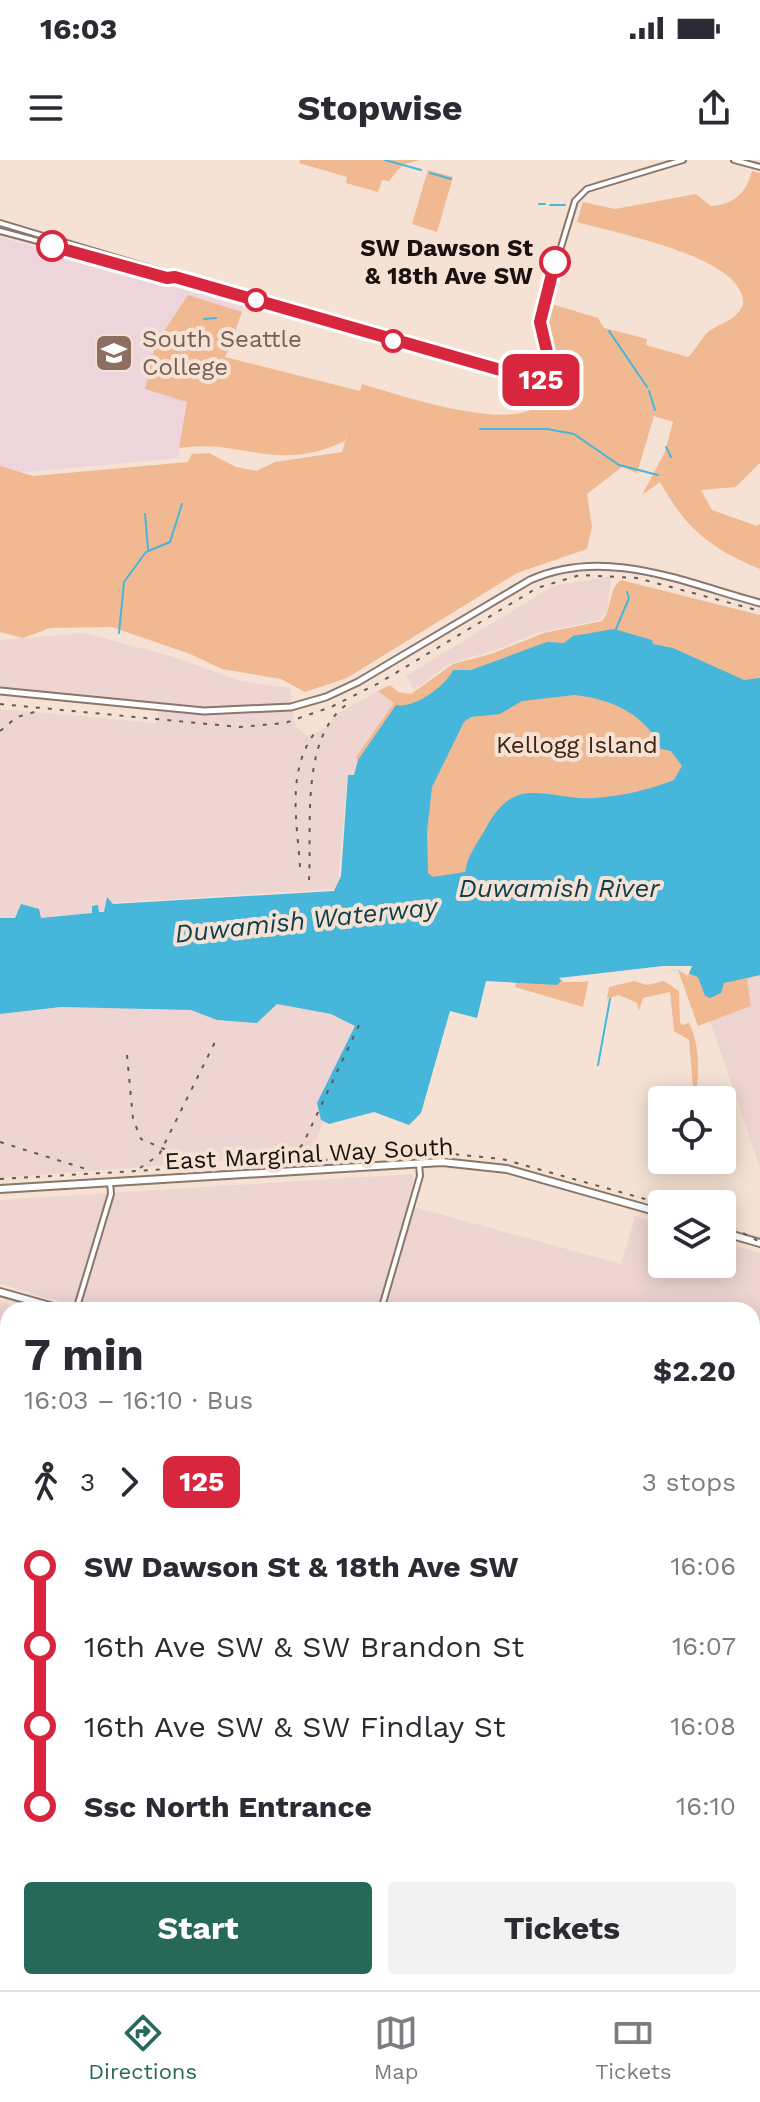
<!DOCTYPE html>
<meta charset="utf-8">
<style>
body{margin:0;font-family:"Work Sans",sans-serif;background:#f2f2f3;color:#2b2b33;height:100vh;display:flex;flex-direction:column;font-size:30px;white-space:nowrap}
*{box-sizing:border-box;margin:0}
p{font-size:26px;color:#7c7c81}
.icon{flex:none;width:44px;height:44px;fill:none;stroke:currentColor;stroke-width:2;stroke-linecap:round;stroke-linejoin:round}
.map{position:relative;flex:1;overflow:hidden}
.drawer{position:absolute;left:0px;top:1142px;width:760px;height:688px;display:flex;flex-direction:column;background:#fff;border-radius:24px 24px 0 0;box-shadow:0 4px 20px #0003}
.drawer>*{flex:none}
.badge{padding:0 16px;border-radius:12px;font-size:28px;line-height:52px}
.buttons{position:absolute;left:648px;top:926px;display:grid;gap:16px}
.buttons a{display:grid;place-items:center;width:88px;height:88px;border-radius:8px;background:#fff;box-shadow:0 4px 20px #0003;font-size:40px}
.map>.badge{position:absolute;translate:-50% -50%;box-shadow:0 0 0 4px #fff}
.legs{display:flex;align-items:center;gap:12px;height:88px;padding:0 24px;font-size:26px}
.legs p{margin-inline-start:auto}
.summary{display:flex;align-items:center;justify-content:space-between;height:136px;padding:0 24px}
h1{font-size:44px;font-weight:700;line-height:60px}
.button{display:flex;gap:16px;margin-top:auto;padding:16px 24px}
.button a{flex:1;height:92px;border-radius:8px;background:#276959;color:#fff;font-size:32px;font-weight:700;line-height:92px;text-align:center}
.button a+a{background:#f2f2f3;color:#2b2b33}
ul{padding:0 24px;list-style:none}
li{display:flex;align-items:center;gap:28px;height:80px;font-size:30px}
li i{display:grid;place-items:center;width:12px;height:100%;margin:0 10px;background:currentColor}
li i::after{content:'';width:20px;height:20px;margin:-10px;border:6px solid;border-radius:50%;background:#fff}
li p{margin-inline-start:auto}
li:first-child i{background:linear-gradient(#0000 50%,currentColor 0)}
li:last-child i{background:linear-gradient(currentColor 50%,#0000 0)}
.status{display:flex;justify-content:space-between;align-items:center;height:56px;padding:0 40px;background:#fff;direction:ltr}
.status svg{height:22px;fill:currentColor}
header{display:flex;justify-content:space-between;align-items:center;height:104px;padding:0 24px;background:#fff;font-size:36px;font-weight:700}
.tab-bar{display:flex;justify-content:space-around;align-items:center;height:112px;border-top:2px solid #e1e1e2;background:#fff;font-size:22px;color:#7c7c81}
.tab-bar a{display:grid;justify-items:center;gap:4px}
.tab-bar .on{color:#276959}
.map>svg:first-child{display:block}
.industrial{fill:#efd5d1}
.education{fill:#eed4db}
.green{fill:#f0b992}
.water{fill:#46b6da;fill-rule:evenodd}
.pier{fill:#f5e2d5}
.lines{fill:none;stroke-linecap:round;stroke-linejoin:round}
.stream{stroke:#46b6da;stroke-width:2}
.tertiary-casing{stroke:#89776c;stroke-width:8}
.secondary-casing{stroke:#89776c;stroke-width:9}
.primary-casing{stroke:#89776c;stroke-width:10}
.trunk-casing{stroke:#89776c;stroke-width:10}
.tertiary{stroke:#fff;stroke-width:4}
.secondary{stroke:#fff;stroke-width:5}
.primary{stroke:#fff;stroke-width:6}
.trunk{stroke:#fff;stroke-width:6}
.rail{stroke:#655a53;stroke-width:2;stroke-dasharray:4 8;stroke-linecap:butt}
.line-1-casing{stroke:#fff;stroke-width:18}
.line-1{stroke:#d7263d;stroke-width:12}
.stop-1-dot{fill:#fff;stroke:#d7263d;stroke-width:4}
.labels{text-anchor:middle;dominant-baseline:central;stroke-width:8;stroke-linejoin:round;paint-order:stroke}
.stop-label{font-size:24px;font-weight:bold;fill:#19120e;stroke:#f5e2d5;text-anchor:end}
.education-label{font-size:24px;fill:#785e54;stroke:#f5e2d5;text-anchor:start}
.park-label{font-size:24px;fill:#43250e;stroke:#f5e2d5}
.street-label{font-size:24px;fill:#19120e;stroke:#f5e2d5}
.water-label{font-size:26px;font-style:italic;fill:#0c3e4d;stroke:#f5e2d5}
</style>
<div class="status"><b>16:03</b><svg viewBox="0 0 49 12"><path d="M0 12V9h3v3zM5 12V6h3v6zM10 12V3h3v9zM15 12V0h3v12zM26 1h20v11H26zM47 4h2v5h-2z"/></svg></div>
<header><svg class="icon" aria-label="menu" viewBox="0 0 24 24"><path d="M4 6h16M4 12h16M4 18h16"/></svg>Stopwise<svg class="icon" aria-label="share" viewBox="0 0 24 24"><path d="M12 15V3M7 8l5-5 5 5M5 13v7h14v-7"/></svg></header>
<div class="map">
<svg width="760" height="1830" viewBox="0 0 760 1830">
<rect width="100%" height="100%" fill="#f5e2d5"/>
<g class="industrial">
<path d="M612,416l-5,34 -7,10 -63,13 -36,15 -52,16 -35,26 -8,-14 147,-90z"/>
<path d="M85,473l89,24 66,24 50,7 5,37 12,11 18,-8 12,-14 41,-23 14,9 4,5 -43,70h-5l-11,114 -228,14 -5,9 -6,1 -6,-7v7l-52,5 -1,-9 -24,10 -15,-1v-209l156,14 4,-19 -160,-12v-52z"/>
<path d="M760,815v193l-50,-147 40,-15 -4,-27z"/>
<path d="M276,835l68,24 18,-15 -50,150 -312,24v-164l61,-7 130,3 26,10 40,3 19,-19z"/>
<path d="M411,1014l3,3 -7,28 214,59 14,-48 27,8v40h60v-22l38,11v154l-8,3v-100h-662l-90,-26v-84z"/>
<path d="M0,1142l27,8h-19l-1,215 -7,-2z"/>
<path d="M1,1428l7,3v278l-8,3z"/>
<path d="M760,1467v363h-406l-41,-8h439v-351z"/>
</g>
<path class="education" d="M0,77l243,70 -12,42 -44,53 2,7 -12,49 -150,14 -27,-1z"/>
<g class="green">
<path d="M300,0h120l-18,5 -13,16 -7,-1 -4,12 -32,-9 1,-6 -48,-14z"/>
<path d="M428,10l25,7 -16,55 -25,-8z"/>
<path d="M752,11l8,2v290l-24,24 -35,3 11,20 45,16 3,-2v45c-50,-21 -73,-39 -100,-87l-18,13 23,-43 8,-30 -19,-6 -17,57 -15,-6 -35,27 5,33 -5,22 -70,24 -170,105 -42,14 -24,-13 -59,-10 -32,-15 -78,-27 -62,1 -27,10 -23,-6v-166l33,10 155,-14 4,-8 17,-1 27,14 20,4 19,-9 67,-10 8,-26 -5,15c-69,33 -102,-3 -166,7l8,-46 -42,-13 10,-44 33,-50 54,17 -17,45 135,34 2,-7c37,11 141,46 174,23 15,-10 22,-23 29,-39l-4,-9 -8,-2 -10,-34 5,-20 50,15 6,10 43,11 -1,6 42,12c8,-7 13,-19 20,-25 13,-10 28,-11 35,-27 5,-48 -129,-72 -166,-83l6,-20 32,7 81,-15 15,12c24,-2 35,-13 41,-35z"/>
<path d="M621,420l139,35v93l-142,-51 -252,100 -8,3 -2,-3 38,-54 -16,-12 12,-6 8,7 13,2 42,-30 38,-10 53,-21 58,-12c11,-13 6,-32 19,-41z"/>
<path d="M575,519l168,71 -261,113 -40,27 -26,-19 6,-89 28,-62z"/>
<path d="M651,804l109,11 -13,4 4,27 -53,20 -20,-56 -43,5z"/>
<path d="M589,819l-6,28 -68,-20 1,-4 -8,-3z"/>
<path d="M634,821l13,4 17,-4 15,10 1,31 2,3 7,-2c10,20 10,44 8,65h-4l-4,-48 -15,-9 -4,-39 -27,6 -4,13 -2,-8 -18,-8 -12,4 2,-12z"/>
<path d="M104,1822h209l41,8h-259z"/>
</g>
<path class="water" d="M614,469l38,11 1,4 20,4 71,32 16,-2v297l-36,8 -3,10 -11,5 -5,-2 -7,-19 -20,-7 -117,11 -4,4 -71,-4 -9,37 -27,-7 -29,102 -12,12 -35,-13 -45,12 -8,-4 -4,-17 38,-77 -24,-12 -54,-10 -20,19 -40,-3 -26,-10 -130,-3 -61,7v-96h15l6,-14 18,5 2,9 51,-5v-7l6,-1 1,7h5l3,-15 6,7 221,-13 7,-15 7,-101h6l4,-15 38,-55c18,4 50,-19 57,-35h18l76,-28 17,1 9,-7zM575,535c36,4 71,19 86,54l10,2 11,15 -8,14c-25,10 -52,16 -79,18 -49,3 -79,-26 -109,30 -9,16 -18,26 -21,44l-32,5 -5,-4 -1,-41 5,-45 32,-65 7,-5 29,-3 22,-13z"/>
<path class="pier" d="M663,806h29l-4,10 -10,-6 -95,12h-20l-4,-4z"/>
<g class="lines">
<g class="stream">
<path d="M385,0l36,10"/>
<path d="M430,13l21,6"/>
<path d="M539,44h6"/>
<path d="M550,45h15"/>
<path d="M204,159l12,-1"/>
<path d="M609,171l38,56"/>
<path d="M649,231l6,19"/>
<path d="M480,269h67l27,5 45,31 39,10"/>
<path d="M666,287l5,10"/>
<path d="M145,354l3,35"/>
<path d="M616,469l13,-31 -2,-6"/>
<path d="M119,473l5,-51 22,-30 24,-10 12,-38"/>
<path d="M598,905l12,-66"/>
</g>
<g class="tertiary-casing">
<g id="tertiary">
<path d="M734,0l26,7"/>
<path d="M0,63l377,113 165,44 9,-11 -10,-38v-18l34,-112 12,-12 96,-29"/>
<path d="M0,71l172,46"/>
<path d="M76,1150l35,-116 -1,-12"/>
<path d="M381,1150l39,-134 -1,-13"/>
<path d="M0,1409l8,-26"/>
</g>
</g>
<g class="secondary-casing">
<g id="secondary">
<path d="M0,531l204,20 87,-4 35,-10 32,-15 172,-102c76,-34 155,3 230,23"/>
<path d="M0,1767h8"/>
<path d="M423,1822l21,8"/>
</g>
</g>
<g class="primary-casing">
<g id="primary">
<path d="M0,1132l64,18"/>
<path d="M752,1348l8,2"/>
<path d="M0,1373l8,2"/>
<path d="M752,1593l8,2"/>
<path d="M752,1600l8,1"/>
</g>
</g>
<g class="trunk-casing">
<g id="trunk">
<path d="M0,1029l442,-27 65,7 155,44"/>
<path d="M722,1072l38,11"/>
</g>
</g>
<use href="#tertiary" class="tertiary"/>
<use href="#secondary" class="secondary"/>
<use href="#primary" class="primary"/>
<use href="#trunk" class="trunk"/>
<g class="rail">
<path d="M0,544l239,23 46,-4 46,-16 48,-24 158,-95 43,-13 57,3 123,33"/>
<path d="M0,571l17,-14 21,-6"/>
<path d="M300,707c-3,-47 -14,-96 16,-136"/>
<path d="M309,720c3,-53 -9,-141 37,-175"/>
<path d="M127,895l6,64 8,20 57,25"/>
<path d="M0,982l86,27"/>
<path d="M280,999l10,-2 13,-13 58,-123"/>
<path d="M140,1008l19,-13 57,-115"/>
<path d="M0,1019l442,-26 60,6 161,45"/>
<path d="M722,1062l38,20"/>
<path d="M752,1254l8,-4"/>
<path d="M752,1300l8,-11"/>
<path d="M752,1489h8"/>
<path d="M752,1646l8,2"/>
<path d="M0,1756l8,-1"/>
<path d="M0,1775l8,-6"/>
<path d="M0,1804l8,-4"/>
<path d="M339,1822l38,8"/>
</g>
</g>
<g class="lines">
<g class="line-1-casing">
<path id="line-1" d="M52,86l115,32 8,-1 360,103 10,-1 6,-10 -11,-47 15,-60"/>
</g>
<use href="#line-1" class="line-1"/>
</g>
<defs>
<g id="university-square" transform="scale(2)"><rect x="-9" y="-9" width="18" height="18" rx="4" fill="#8d6e63" stroke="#f5e2d5"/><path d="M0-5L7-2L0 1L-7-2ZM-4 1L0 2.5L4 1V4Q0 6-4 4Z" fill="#fff"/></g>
</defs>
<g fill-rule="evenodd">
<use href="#university-square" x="114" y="193"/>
</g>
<g class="stop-1-dot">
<circle cx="52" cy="86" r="14"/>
<circle cx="555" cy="102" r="14"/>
<circle cx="256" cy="140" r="10"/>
<circle cx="393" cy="181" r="10"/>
</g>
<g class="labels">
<g class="stop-label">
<text x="533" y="88">SW Dawson St<tspan x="533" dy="28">&amp; 18th Ave SW</tspan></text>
</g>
<g class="education-label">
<text x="142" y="179">South Seattle<tspan x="142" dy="28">College</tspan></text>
</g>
<g class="park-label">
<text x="577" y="585">Kellogg Island</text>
</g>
<g class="street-label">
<text transform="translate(309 994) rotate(-3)">East Marginal Way South</text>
</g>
<g class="water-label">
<text x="559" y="728">Duwamish River</text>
<text transform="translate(306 760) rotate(-6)">Duwamish Waterway</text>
</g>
</g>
</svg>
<div class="buttons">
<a><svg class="icon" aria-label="locate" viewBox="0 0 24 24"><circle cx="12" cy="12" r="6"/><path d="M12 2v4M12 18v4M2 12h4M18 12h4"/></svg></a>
<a><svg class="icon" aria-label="layers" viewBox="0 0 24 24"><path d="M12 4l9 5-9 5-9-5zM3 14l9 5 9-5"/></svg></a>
</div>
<b class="badge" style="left:541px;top:220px;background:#d7263d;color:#fff">125</b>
<section class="drawer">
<div class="summary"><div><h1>7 min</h1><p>16:03 – 16:10 · Bus</p></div><b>$2.20</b></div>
<div class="legs"><svg class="icon" aria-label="walk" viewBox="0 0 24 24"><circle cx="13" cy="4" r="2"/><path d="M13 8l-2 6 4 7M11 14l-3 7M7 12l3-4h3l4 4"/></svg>3<svg class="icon" aria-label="forward" viewBox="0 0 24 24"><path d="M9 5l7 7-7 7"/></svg><b class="badge" style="background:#d7263d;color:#fff">125</b><p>3 stops</p></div>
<ul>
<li><i style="color:#d7263d"></i><b>SW Dawson St &amp; 18th Ave SW</b><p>16:06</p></li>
<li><i style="color:#d7263d"></i><span>16th Ave SW &amp; SW Brandon St</span><p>16:07</p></li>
<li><i style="color:#d7263d"></i><span>16th Ave SW &amp; SW Findlay St</span><p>16:08</p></li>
<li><i style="color:#d7263d"></i><b>Ssc North Entrance</b><p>16:10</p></li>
</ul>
<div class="button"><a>Start</a><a>Tickets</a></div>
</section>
</div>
<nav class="tab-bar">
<a class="on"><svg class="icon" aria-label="directions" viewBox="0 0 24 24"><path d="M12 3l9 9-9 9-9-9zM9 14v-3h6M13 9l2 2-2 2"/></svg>Directions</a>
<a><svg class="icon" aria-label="map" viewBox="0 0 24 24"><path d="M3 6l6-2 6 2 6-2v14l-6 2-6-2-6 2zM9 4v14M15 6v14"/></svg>Map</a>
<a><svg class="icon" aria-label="tickets" viewBox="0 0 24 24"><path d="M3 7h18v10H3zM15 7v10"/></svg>Tickets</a>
</nav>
